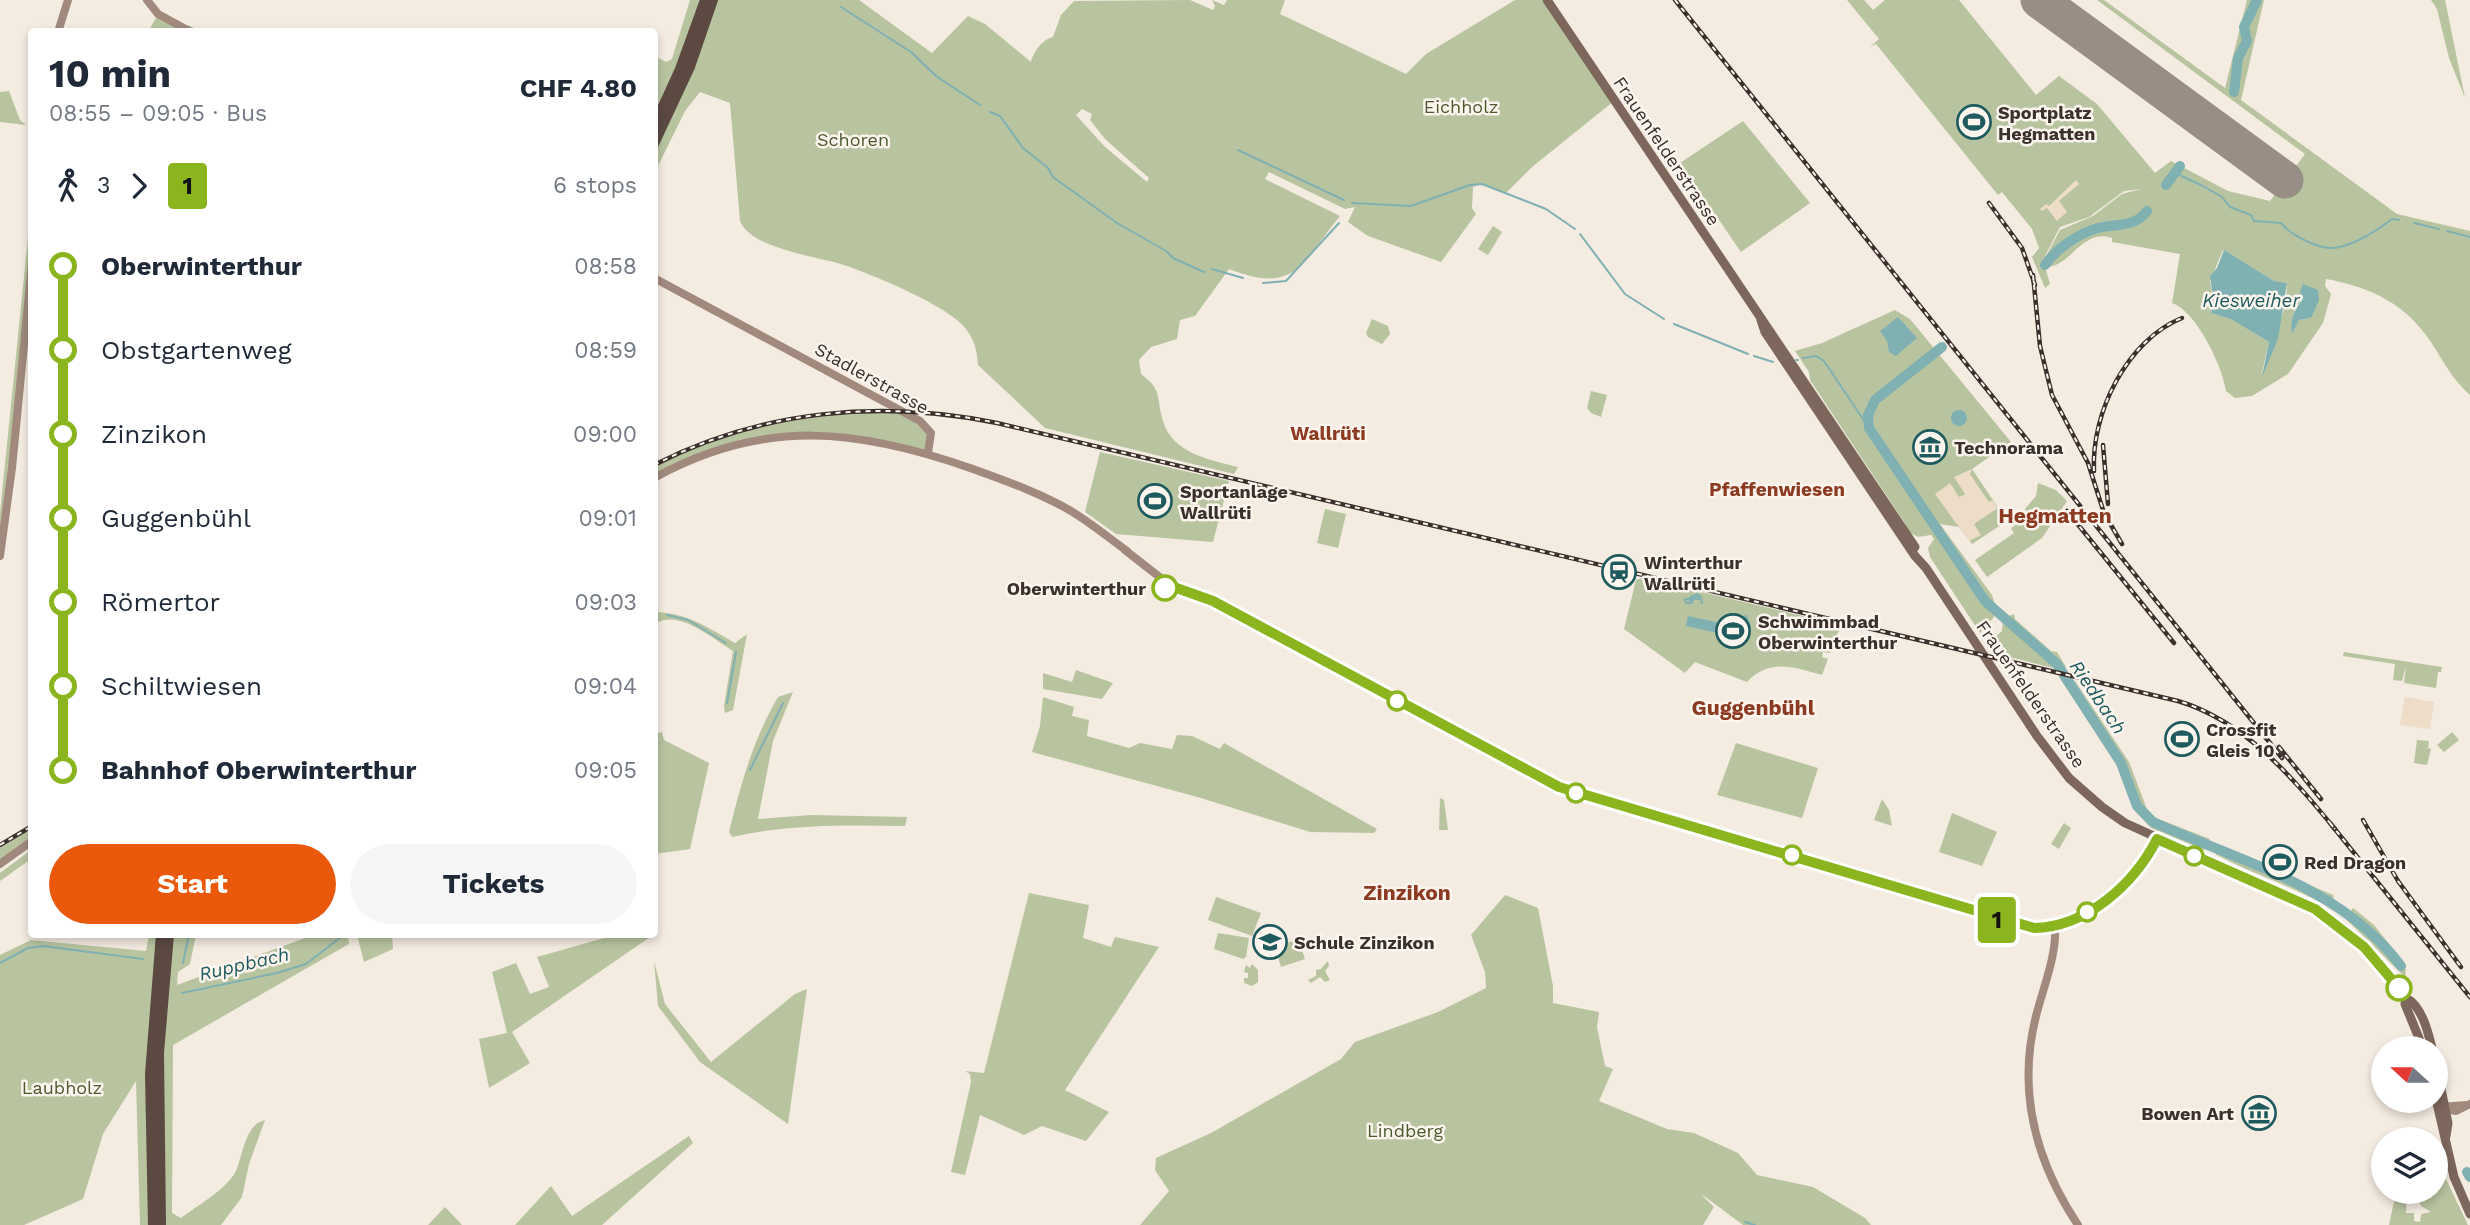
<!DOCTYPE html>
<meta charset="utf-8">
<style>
body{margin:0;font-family:"Work Sans",sans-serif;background:#f6f6f7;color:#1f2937;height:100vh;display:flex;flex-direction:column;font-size:26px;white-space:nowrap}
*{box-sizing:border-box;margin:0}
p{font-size:23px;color:#747a83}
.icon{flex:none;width:38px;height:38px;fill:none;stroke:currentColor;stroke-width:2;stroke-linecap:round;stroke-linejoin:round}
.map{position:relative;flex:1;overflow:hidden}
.details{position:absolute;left:28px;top:28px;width:630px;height:910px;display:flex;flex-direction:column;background:#fff;border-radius:7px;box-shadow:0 4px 10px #0003}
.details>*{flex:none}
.badge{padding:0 14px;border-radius:5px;font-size:24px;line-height:46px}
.needle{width:46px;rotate:291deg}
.controls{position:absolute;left:2371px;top:1036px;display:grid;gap:14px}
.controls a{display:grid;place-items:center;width:77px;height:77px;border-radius:50%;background:#fff;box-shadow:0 4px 10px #0003;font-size:35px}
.map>.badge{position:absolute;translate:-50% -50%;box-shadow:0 0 0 4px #fff}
.legs{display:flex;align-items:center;gap:10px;height:77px;padding:0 21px;font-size:23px}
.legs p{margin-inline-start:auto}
.head{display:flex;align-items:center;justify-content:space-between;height:119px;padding:0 21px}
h1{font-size:38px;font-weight:700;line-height:52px}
.button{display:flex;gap:14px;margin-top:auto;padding:14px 21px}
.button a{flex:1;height:80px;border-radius:42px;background:#ea580c;color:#fff;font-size:28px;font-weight:700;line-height:80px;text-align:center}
.button a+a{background:#f6f6f7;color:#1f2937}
ul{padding:0 21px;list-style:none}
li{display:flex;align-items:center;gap:24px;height:84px;font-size:26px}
li i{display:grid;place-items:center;width:10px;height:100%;margin:0 9px;background:currentColor}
li i::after{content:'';width:18px;height:18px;margin:-9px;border:5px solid;border-radius:50%;background:#fff}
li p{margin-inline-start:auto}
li:first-child i{background:linear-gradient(#0000 50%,currentColor 0)}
li:last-child i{background:linear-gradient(currentColor 50%,#0000 0)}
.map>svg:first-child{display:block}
.green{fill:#b8c4a0;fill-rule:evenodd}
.plaza{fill:#ecdcc8}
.water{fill:#7fb0b2}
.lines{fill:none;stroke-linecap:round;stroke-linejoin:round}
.stream{stroke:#7fb0b2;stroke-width:2}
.river{stroke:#7fb0b2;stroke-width:10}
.runway{stroke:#988e86;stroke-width:37}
.secondary{stroke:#a18a7d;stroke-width:8}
.primary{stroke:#7d675c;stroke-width:9}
.highway{stroke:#5c4a42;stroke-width:10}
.rail-casing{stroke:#3b302b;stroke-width:4.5}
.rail{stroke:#fbf5ee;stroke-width:2;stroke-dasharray:5;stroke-linecap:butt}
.line-1-casing{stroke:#fff;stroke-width:16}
.line-1{stroke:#8ab51f;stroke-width:10}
.stop-1-dot{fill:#fff;stroke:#8ab51f;stroke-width:3.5}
.labels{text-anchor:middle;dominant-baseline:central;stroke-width:5;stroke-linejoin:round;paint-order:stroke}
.park-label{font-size:18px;fill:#4a5a2e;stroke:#fbf5ee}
.poi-label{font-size:18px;font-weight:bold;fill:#3b302b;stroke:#fbf5ee;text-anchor:start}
.street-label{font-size:18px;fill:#3b302b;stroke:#fbf5ee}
.stop-label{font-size:18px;font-weight:bold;fill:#3b302b;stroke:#fbf5ee;text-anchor:end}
.water-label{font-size:19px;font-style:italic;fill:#1f5a5e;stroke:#fbf5ee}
.neighbourhood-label{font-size:19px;font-weight:bold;fill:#8c3b22;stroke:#fbf5ee}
.quarter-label{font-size:21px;font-weight:bold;fill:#8c3b22;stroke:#fbf5ee}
</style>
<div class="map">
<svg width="2470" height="1225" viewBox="0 0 2470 1225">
<rect width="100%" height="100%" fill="#f4ebe1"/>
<g class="green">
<path d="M690,0h169l73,53 36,-37 17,8 46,38c2,-10 12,-23 22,-25l8,-22 13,-14 116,-1 23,10 2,-4 -3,-6 12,5 3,-5h58l-5,14 126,60 20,-20 89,-54h32l67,101 -82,66 -26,26 -24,-9 -9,3 -1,21 4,6 -35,48 -73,-26 -20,-14 7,-15 -10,2 -76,-37 -4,7 75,37c-39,48 -44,79 -111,53l-34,47 -15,4 -3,19 -26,8 -12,13 2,14c22,16 15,24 22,47 9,32 47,39 75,46l-4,7 -189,-46 -67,-63c-1,-14 -3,-24 -12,-36 -17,-23 -91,-53 -119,-63 -28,-10 -95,-16 -107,-45l-10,-118 -30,-11 -15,19 -30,61 -1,-75 4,-10 -3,-5v-26l11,6 6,-3zM1082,109l10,5 -2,6 15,19 44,39 -2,4 -42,-35 -29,-32z"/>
<path d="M1847,0h17l9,10 12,-10h74l77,95 23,-19 38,28 58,69 16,-12 57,30 42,10 35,-47 -208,-154h7l121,88 22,-88h17l-23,100 156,114 73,17v164c-17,-15 -27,-34 -39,-53 -26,-39 -61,-55 -105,-63l-1,7 6,8 -8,29 -35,51 -36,22 -17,2 -9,-7c-3,-24 -30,-80 -54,-88l8,-49 -68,-12v-4c-30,-10 -41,29 -66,29l-2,-7 16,-30 33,-14 29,-22 19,-5 -17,2 -35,26 -29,10 -17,33 7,24 -5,4 -13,-31 7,-9 -7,-19 -30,-37 -4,3 -122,-151 -6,3 9,-8zM2223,250l51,31 13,2 -1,20 -25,74 8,-35 -37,-23 -21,-6 2,-15 -3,-17zM2315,289l3,1 -7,28 -12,2 -7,13 3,-28 4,-1 2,-8z"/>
<path d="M2431,0h14l20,98 -16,-40 -12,-49z"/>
<path d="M158,14l24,13 6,-2 12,6h-20l-7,-3 -3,3 -22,1z"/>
<path d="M9,91l11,29 6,5 -26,-3v-30z"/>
<path d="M1743,121l67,82 -69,49 -61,-89z"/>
<path d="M31,208v75l-31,273v-43z"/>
<path d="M1493,226l9,6 -14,23 -10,-6z"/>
<path d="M1895,310l15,9 101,123 -39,27 35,52 -35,23 -13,-17 -19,-3 52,71 4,12 -2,10 -14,16 -50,-76 -2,-9 6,-9 -3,-4 -13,2 -13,-7 1,-5 -96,-145 -1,-8 -14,-21 27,-8z"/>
<path d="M1372,319l16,7 2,8 -8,10 -14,-7 -2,-4z"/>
<path d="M1591,391l16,4 -6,22 -10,-4 -4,-5z"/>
<path d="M852,410h48l29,19 -1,24 -117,-17 -81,11 -75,31v-13c63,-30 127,-49 197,-55z"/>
<path d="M1100,452l129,29 -16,61 -97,-8 -31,-22z"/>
<path d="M2038,483l18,7 11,11 -25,37 -55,39 -12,-17 39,-27 -3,-5 18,-12 -4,-7 11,-13z"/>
<path d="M1325,509l21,5 -8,34 -21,-5z"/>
<path d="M1642,578l199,47 -11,28 -7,-1 -1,5 6,2 -6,16c-29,-8 -52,-17 -75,7l-52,-20 -10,11 -61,-44 12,-49z"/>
<path d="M655,612c32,1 52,15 80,31l12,-9 -14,76 -8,3 -1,-7 9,-55c-20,-12 -55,-43 -78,-27z"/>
<path d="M2014,614l1,5 36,32 6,1 9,15 -15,-3 6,5 -59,-15 -11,-14 7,8 4,-3 -4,-7 8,-7 1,-13z"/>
<path d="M2344,652l98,15 -1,5h-3l-2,16 -32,-5 2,-17 -4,15 -9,-1 2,-16 -52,-8z"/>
<path d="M1076,670l37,13 -11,16 -59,-10v-16l29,9z"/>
<path d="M2059,677l16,4 54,81 18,47 9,9 54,21 -6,11 -53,-22 -16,-17 -18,-46z"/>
<path d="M793,692l-20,49 -15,78 53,-4 96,2 -2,9c-58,-1 -117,-2 -173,11l-3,-5c12,-49 24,-92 49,-135z"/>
<path d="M1043,697l31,10 -2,9 17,4 -2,16 42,12 11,-5 32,6 5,-14 15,1 28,13 4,-6 153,86 -3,4 -64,-1 -109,-34 -169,-46 8,-26z"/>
<path d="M662,732l2,8 45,23 -19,86 -35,5 -1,-120z"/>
<path d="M2452,732l7,8 -15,12 -7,-7z"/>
<path d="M2417,740l12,1 -1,7 3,1 -4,16 -13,-2z"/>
<path d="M1736,743l82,25 -16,50 -85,-23z"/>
<path d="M1440,798l4,2 4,30h-9z"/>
<path d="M1882,799l7,11 3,16 -18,-6z"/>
<path d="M1952,813l45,19 -15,34 -43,-14z"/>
<path d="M2064,823l7,5 -12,21 -8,-5z"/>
<path d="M31,829v9l-31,22v-12z"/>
<path d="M2220,847l113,48 1,6 -5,6c-36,-21 -77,-33 -114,-53z"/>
<path d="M31,850v9l-31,22v-8z"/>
<path d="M1029,893l60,12 -6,33 28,9 4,-10 44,10 -94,143 44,22 -23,29 -44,-15 -18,9 -44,-20 -15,60 -14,-3 20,-90 -1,-8 -5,-3 19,2z"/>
<path d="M1505,895l33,13 15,78v17l46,9 -2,15 8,39 8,3 -14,32 68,28 27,4 44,20 19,22 56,12 52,31 6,7h-128l-43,-32 14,14 -11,18h-563l29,-34 -14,-21 1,-12 55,-25 130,-74 14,-17 83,-30 48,-24 -1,-16 -14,-37z"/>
<path d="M1216,897l45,16 -9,23 -44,-16z"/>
<path d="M2353,908l21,17 31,39 1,14 -60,-59z"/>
<path d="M1218,933l31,5 -3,19 -3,2 -29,-10z"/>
<path d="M149,935h47l-6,29 -12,8 -1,13 136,-50h35l1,9 -176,101 -1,168 9,5c17,-13 45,-28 55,-47 7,-16 9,-47 29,-51l-16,44 -7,33 -21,28h-81l-4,-144 -33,53 -20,65 -59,26h-24v-270l31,-15 115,11z"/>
<path d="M357,935h35l1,14 -29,13z"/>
<path d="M615,935h38l-141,97 18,31 -41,25 -10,-49 28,-6 -15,-61 24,-9 14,31 19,-7 -12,-30z"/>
<path d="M1298,939l7,20 -24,8 -6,-20z"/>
<path d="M654,961l11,43 46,58 84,-68 12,-5 -19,135 -88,-62 -42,-56z"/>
<path d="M1328,961l1,5 -4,5 5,9 -5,2 -5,-5 -9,6 -3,-3 8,-4v-6l5,-1z"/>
<path d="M1252,964l6,6v12l-6,4 -8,-3v-5h4v-5l-4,-1 2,-7 4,3z"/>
<path d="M689,1136l4,7 -91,82h-87l36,-39 21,30z"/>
<path d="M2445,1177l23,48h-79l7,-33h11l-1,21h8v8l6,1 1,-8 10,-2 -10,-6 -6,-14h21v-12z"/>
<path d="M445,1207l17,18h-34z"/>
</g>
<g class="plaza">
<path d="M2076,180l3,4 -20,17 8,11 -10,9 -10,-13 -5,3 -2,-2 6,-5 3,2z"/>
<path d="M1972,469l-2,5 6,9 13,19 3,-2 6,8 -24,16 7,11 -12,6 -34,-47 15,-11 9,14 3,-1 3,-2 -11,-17z"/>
<path d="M2405,697l29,5 -4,27 -30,-4z"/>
</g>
<g class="water">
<path d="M2224,250l50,31 13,2 -9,56 -16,38 7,-35 -38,-23 -20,-6 2,-15 -3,-22 7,-8z"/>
<path d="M2303,284l15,6 1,10 -8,18 -12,2 -7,14c-2,-14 2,-24 10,-34l-2,-8z"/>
<path d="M1898,317l19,21 -21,18 -7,-4 -2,-11 -7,-10z"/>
<circle cx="1959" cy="418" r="8"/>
<path d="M1747,615l4,11 -3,11 -17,-4 4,-15z"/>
<path d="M1688,616l32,7 8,-3 -1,15 -41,-9z"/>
</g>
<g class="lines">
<g class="stream">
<path d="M841,7l70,45 25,24 44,29"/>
<path d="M990,112l10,4 23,32 25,20 5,9 64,46 49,28 7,7 31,14"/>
<path d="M1238,150l106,50"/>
<path d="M2175,173l26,12 21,12 8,10 21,8 3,6 27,2c11,13 41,29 59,24 17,-4 38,-17 52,-28l7,1"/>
<path d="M1352,203l59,3 59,-21 12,-1 64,25 29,20"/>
<path d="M2414,223l25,6"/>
<path d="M2447,231l23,6"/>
<path d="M1580,234l45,60 39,25"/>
<path d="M1212,269l31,9"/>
<path d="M1263,283l23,-2 53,-58"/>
<path d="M1674,324l74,30"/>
<path d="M1754,356l19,6"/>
<path d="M1803,358l13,-2 8,5 45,67"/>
<path d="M1796,360h2"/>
<path d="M1692,603h-6l-1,-3 1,-1c8,2 5,-2 11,-5l4,3 -2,2h-2c-2,-1 -3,-2 -5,-3l-3,3c1,1 1,2 3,2 2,-1 3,-3 4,-5h3c2,2 2,4 3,7"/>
<path d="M667,615l21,5 38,23"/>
<path d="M727,703l9,-51"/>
<path d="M750,770l33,-67"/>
<path d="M0,963l28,-15 15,-2 100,13"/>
<path d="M183,963l6,-29"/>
<path d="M182,993l95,-20 29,-9 39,-30"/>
<path d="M1745,1222l10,3"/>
</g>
<g class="river">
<path d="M2234,92l4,-34 9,-17 -3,-14 13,-27"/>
<path d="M2166,185l14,-19"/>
<path d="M2045,265c11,-16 34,-32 53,-37 18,-4 38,-1 49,-17"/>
<path d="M1942,347l-67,53 -7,15 1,13 116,173 72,63 64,99 16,43 16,16c87,39 189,65 248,144"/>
<path d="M2467,1172l3,5"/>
</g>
<path class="runway" d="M2039,0l246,180"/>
<g class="secondary">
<path d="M147,0l11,14 33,18"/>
<path d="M58,32l10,-32"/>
<path d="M654,278l266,143 11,12 -3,20"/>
<path d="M654,478c110,-61 206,-49 319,-9 33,12 67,24 98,42 20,12 38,27 56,40"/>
<path d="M1125,550l46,36 42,15 346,186 260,76 199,63h37l40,-18 36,-30 26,-39"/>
<path d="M0,556l12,-88 20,-206"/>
<path d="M0,864l32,-23"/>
<path d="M2055,926c2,29 -12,62 -19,90 -19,75 0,146 42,209"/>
<path d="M2439,1107l28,-2"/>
<path d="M2440,1108l16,3 14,-7"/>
</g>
<g class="primary">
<path d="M1547,0l368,547"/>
<path d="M1761,320l4,12 150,224 11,12 111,168 32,42 33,29 23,16 190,86c36,22 68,53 91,89 16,8 22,34 26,50"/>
<path d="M2406,998l-1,6 18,44"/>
<path d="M2436,1065l12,58 -2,13"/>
<path d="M2436,1099l18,78 16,37"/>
</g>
<g class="highway">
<path d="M654,126l26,-57 25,-69"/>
<path d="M654,144l36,-77 23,-67"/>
<path d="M153,1225l-3,-151 11,-140"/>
<path d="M161,1225l-2,-172 10,-119"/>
</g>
<g class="rail-casing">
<g id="rail">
<path d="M1675,0l607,758"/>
<path d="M1989,203l33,45 13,37"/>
<path d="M2033,275l7,71 12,49 36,68 16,50 18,31"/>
<path d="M2103,445l5,59"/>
<path d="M654,465c108,-55 226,-66 343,-42l1181,278c67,20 114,76 157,128"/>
<path d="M2094,471c-3,-58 33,-131 88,-153"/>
<path d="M2067,511l107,132"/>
<path d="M2279,747l42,52"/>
<path d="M2363,820l35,61 63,86"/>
<path d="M2330,823l140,174"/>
<path d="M0,845l32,-19"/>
</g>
</g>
<use href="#rail" class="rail"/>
</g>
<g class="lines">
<g class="line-1-casing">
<path id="line-1" d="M1165,588l6,-2 42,15 346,186 475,141c53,-1 100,-44 123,-89l158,70 49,38 35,41"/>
</g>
<use href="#line-1" class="line-1"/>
</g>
<defs>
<g id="stadium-ring" transform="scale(1.75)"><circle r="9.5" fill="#fbf5ee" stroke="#1f5a5e" stroke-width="1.5"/><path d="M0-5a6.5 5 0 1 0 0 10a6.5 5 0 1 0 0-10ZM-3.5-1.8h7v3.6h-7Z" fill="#1f5a5e"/></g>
<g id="museum-ring" transform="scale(1.75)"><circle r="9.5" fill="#fbf5ee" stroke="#1f5a5e" stroke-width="1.5"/><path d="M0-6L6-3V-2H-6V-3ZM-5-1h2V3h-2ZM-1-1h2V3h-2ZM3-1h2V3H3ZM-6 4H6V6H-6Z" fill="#1f5a5e"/></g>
<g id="station-ring" transform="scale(1.75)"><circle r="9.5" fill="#fbf5ee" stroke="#1f5a5e" stroke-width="1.5"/><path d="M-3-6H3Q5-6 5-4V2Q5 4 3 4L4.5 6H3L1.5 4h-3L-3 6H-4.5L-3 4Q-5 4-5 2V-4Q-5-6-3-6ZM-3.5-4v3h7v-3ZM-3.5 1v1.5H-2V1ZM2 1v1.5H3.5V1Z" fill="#1f5a5e"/></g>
<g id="school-ring" transform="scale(1.75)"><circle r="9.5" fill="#fbf5ee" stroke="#1f5a5e" stroke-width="1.5"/><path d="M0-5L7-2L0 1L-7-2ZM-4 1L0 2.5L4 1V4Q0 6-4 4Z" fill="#1f5a5e"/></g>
</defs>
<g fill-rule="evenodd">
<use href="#stadium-ring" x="1974" y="122"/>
<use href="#museum-ring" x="1930" y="447"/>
<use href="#stadium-ring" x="1155" y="501"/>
<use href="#station-ring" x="1619" y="572"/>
<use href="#stadium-ring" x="1733" y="631"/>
<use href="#stadium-ring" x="2182" y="739"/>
<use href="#stadium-ring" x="2280" y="862"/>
<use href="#school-ring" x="1270" y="942"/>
<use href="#museum-ring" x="2259" y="1113"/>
</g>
<g class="stop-1-dot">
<circle cx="1165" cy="588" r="12"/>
<circle cx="1397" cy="701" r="9"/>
<circle cx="1576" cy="793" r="9"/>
<circle cx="1792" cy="855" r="9"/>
<circle cx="2194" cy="856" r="9"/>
<circle cx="2087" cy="912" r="9"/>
<circle cx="2399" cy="988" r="12"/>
</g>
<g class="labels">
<g class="park-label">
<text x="1461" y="106">Eichholz</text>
<text x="853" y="139">Schoren</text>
<text x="62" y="1087">Laubholz</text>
<text x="1405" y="1130">Lindberg</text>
</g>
<g class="poi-label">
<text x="1998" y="112">Sportplatz<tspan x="1998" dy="21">Hegmatten</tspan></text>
<text x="1954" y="447">Technorama</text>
<text x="1180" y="491">Sportanlage<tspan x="1180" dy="21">Wallrüti</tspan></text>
<text x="1644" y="562">Winterthur<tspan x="1644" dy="21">Wallrüti</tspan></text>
<text x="1758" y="621">Schwimmbad<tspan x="1758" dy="21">Oberwinterthur</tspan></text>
<text x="2206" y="729">Crossfit<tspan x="2206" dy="21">Gleis 10</tspan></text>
<text x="2304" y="862">Red Dragon</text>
<text x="1294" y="942">Schule Zinzikon</text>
<text x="2234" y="1113" text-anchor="end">Bowen Art</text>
</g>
<g class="street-label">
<text transform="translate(1667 151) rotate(56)">Frauenfelderstrasse</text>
<text transform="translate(872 378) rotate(29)">Stadlerstrasse</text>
<text transform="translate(2031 694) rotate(55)">Frauenfelderstrasse</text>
</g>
<g class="stop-label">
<text x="1146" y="588">Oberwinterthur</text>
</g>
<g class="water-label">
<text x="2251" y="300">Kiesweiher</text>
<text transform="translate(2098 697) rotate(56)">Riedbach</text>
<text transform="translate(244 964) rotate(-13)">Ruppbach</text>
</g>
<g class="neighbourhood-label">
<text x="1328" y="433">Wallrüti</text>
<text x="1777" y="489">Pfaffenwiesen</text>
</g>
<g class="quarter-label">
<text x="2055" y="515">Hegmatten</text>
<text x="1753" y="707">Guggenbühl</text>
<text x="1407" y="892">Zinzikon</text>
</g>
</g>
</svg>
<div class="controls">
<a><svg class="needle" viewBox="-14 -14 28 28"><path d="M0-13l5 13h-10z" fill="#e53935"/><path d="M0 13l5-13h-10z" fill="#747a83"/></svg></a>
<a><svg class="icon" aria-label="layers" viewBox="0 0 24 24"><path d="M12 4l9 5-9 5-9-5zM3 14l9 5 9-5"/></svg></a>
</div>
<b class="badge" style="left:1997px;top:920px;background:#8ab51f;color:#111">1</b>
<section class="details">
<div class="head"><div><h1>10 min</h1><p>08:55 – 09:05 · Bus</p></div><b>CHF 4.80</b></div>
<div class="legs"><svg class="icon" aria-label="walk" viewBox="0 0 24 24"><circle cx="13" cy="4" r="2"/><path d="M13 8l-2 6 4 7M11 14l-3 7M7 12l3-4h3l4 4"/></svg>3<svg class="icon" aria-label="forward" viewBox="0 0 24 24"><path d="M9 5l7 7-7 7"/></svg><b class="badge" style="background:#8ab51f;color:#111">1</b><p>6 stops</p></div>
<ul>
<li><i style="color:#8ab51f"></i><b>Oberwinterthur</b><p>08:58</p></li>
<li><i style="color:#8ab51f"></i><span>Obstgartenweg</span><p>08:59</p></li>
<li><i style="color:#8ab51f"></i><span>Zinzikon</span><p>09:00</p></li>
<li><i style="color:#8ab51f"></i><span>Guggenbühl</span><p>09:01</p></li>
<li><i style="color:#8ab51f"></i><span>Römertor</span><p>09:03</p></li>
<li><i style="color:#8ab51f"></i><span>Schiltwiesen</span><p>09:04</p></li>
<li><i style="color:#8ab51f"></i><b>Bahnhof Oberwinterthur</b><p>09:05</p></li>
</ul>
<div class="button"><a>Start</a><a>Tickets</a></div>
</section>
</div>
